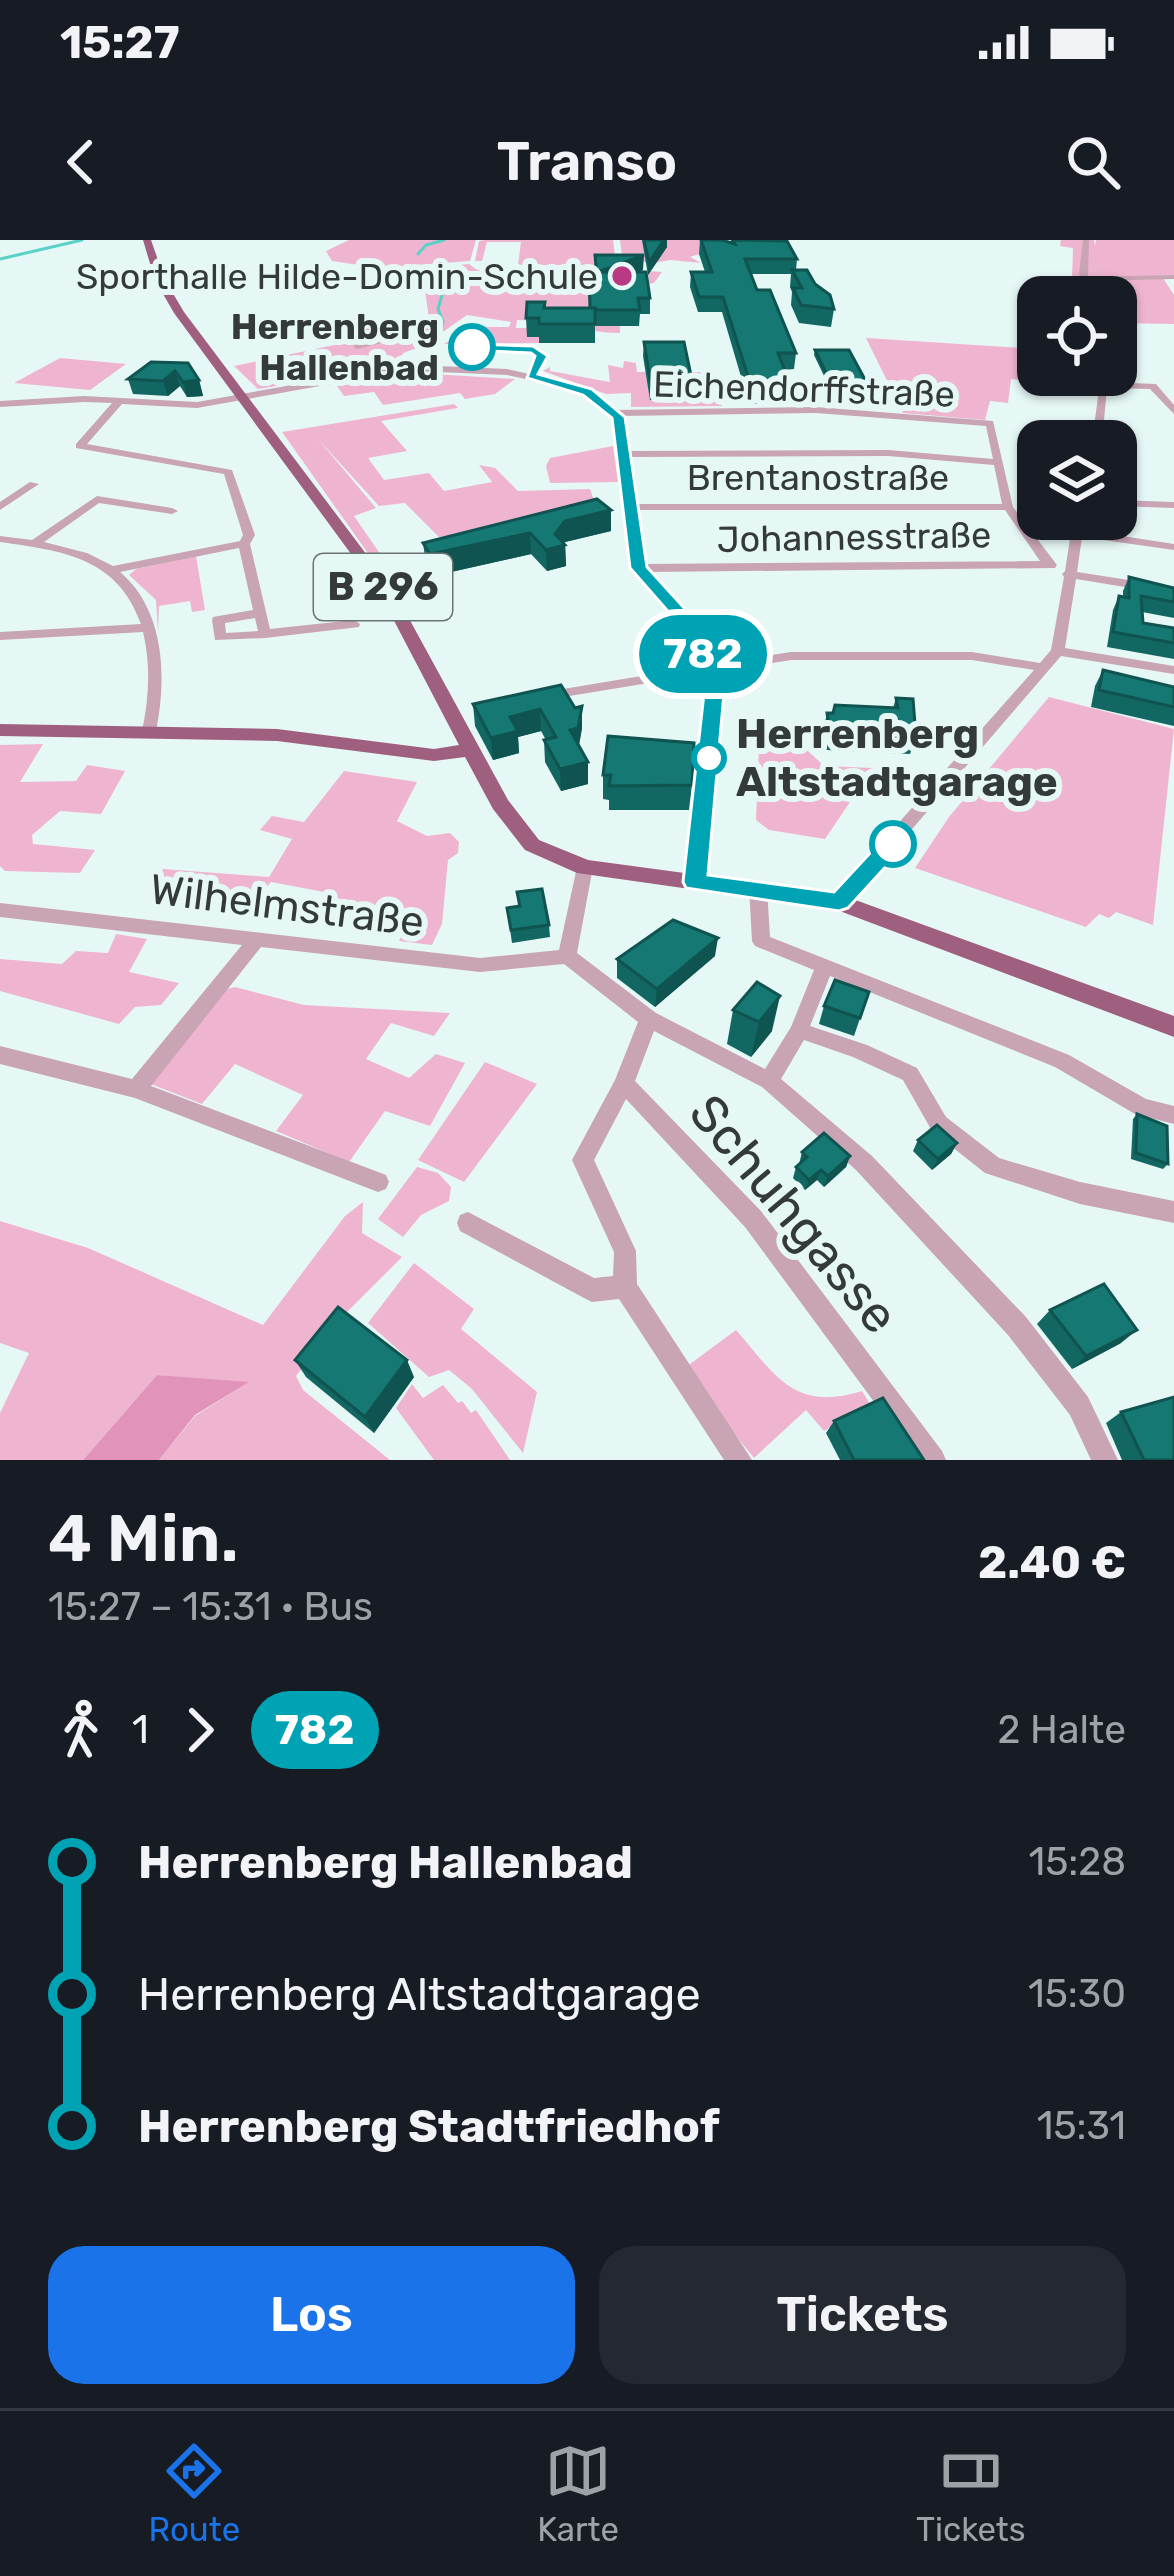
<!DOCTYPE html>
<html lang="de">
<meta charset="utf-8">
<style>
body{margin:0;font-family:Rubik,sans-serif;background:#242831;color:#f1f3f6;height:100vh;display:flex;flex-direction:column;font-size:45px;white-space:nowrap}
*{box-sizing:border-box;margin:0}
p{font-size:39px;color:#9ea1a6}
.icon{flex:none;width:66px;height:66px;fill:none;stroke:currentColor;stroke-width:2;stroke-linecap:round;stroke-linejoin:round}
.map{position:relative;height:1220px;overflow:hidden}
.drawer{display:flex;flex-direction:column;background:#171b24;flex:1}
.drawer>*{flex:none}
.badge{padding:0 24px;border-radius:39px;font-size:42px;line-height:78px}
.fabs{position:absolute;left:1017px;top:36px;display:grid;gap:24px}
.fabs a{display:grid;place-items:center;width:120px;height:120px;border-radius:24px;background:#171b24;box-shadow:0 3px 9px #0004;font-size:60px}
.map>.badge{position:absolute;translate:-50% -50%;box-shadow:0 0 0 6px #fff}
.legs{display:flex;align-items:center;gap:18px;height:132px;padding:0 48px;font-size:39px}
.legs p{margin-inline-start:auto}
.headline{display:flex;align-items:center;justify-content:space-between;height:204px;padding:0 48px}
h1{font-size:66px;font-weight:600;line-height:90px}
.action{display:flex;gap:24px;margin-top:auto;padding:24px 48px}
.action a{flex:1;height:138px;border-radius:36px;background:#1a73e8;color:#fff;font-size:48px;font-weight:600;line-height:138px;text-align:center}
.action a+a{background:#242831;color:#f1f3f6}
ul{padding:0 48px;list-style:none}
li{display:flex;align-items:center;gap:42px;height:132px;font-size:45px}
li i{display:grid;place-items:center;width:18px;height:100%;margin:0 15px;background:currentColor}
li i::after{content:'';width:30px;height:30px;margin:-15px;border:9px solid;border-radius:50%;background:#171b24}
li p{margin-inline-start:auto}
li:first-child i{background:linear-gradient(#0000 50%,currentColor 0)}
li:last-child i{background:linear-gradient(currentColor 50%,#0000 0)}
.status{display:flex;justify-content:space-between;align-items:center;height:84px;padding:0 60px;background:#171b24;direction:ltr}
.status svg{height:33px;fill:currentColor}
header{display:flex;justify-content:space-between;align-items:center;height:156px;padding:0 48px;background:#171b24;font-size:54px;font-weight:600}
.tab-bar{display:flex;justify-content:space-around;align-items:center;height:168px;border-top:3px solid #363941;background:#171b24;font-size:33px;color:#9ea1a6}
.tab-bar a{display:grid;justify-items:center;gap:6px}
.tab-bar .selected{color:#1a73e8}
.map>svg:first-child{display:block}
.green{fill:#efb5d0}
.forest{fill:#e293b9}
.lines{fill:none;stroke-linecap:round;stroke-linejoin:round}
.stream{stroke:#5ad0c7;stroke-width:3}
.minor{fill:#c8a4b4;fill-rule:evenodd}
.major{fill:#9f607f;fill-rule:evenodd}
.wall{fill:#126762}
.shaded-wall{fill:#0f5450}
.building{fill:#157872;stroke:#0f5450;stroke-width:3}
.line-1{fill:#00a3b4;stroke:#fff;stroke-width:3}
.poi-dot{fill:#ba3983;stroke:#e6f8f6;stroke-width:4.5}
.stop-1-dot{fill:#fff;stroke:#00a3b4;stroke-width:6}
.labels{text-anchor:middle;dominant-baseline:central;stroke-width:12;stroke-linejoin:round;paint-order:stroke}
.far-poi-label{font-size:36px;fill:#333a39;stroke:#e6f8f6;text-anchor:end}
.far-stop-label{font-size:36px;font-weight:bold;fill:#333a39;stroke:#e6f8f6;text-anchor:end}
.far-street-label{font-size:36px;fill:#333a39;stroke:#e6f8f6}
.shield{fill:#e6f8f6;stroke:#697372;stroke-width:3}
.shield-label{font-size:39px;font-weight:bold;fill:#333a39}
.stop-label{font-size:42px;font-weight:bold;fill:#333a39;stroke:#e6f8f6;text-anchor:start}
.street-label{font-size:42px;fill:#333a39;stroke:#e6f8f6}
.near-street-label{font-size:51px;fill:#333a39;stroke:#e6f8f6}
</style>
<div class="status"><b>15:27</b><svg viewBox="0 0 49 12"><path d="M0 12V9h3v3zM5 12V6h3v6zM10 12V3h3v9zM15 12V0h3v12zM26 1h20v11H26zM47 4h2v5h-2z"/></svg></div>
<header><svg class="icon" aria-label="back" viewBox="0 0 24 24"><path d="M15 5l-7 7 7 7"/></svg>Transo<svg class="icon" aria-label="search" viewBox="0 0 24 24"><circle cx="10" cy="10" r="6"/><path d="M15 15l6 6"/></svg></header>
<div class="map">
<svg width="1174" height="1220" viewBox="0 0 1174 1220">
<rect width="100%" height="100%" fill="#e6f8f6"/>
<g class="green">
<path d="M349,0h127l-6,21 -54,4 -17,6 -67,-10 -6,-10z"/>
<path d="M484,0h129l2,16h7l-2,-16h92l-3,11 -19,6 11,6 -31,-3 -22,4 -6,-4 -3,5h-121l3,-23h-34l-5,19h-7l4,-20z"/>
<path d="M1061,0h33l1,6 1,-6h78v36l-13,-1 13,20v29l-58,-1v-26h-54l-2,-6 19,1 -7,-13 1,-31 -13,-2z"/>
<path d="M469,24l8,6 164,-3 -44,15h52l-1,-11 14,1 -8,11 -11,2 -38,40 15,1v7c-35,0 -67,-13 -103,-13l-1,8h12l12,9 -1,6 -95,1 28,-17h37l2,-5 -44,-7 -44,31 -20,7 -3,13 -142,23 -24,-23 110,-23 -14,-20 99,-4 -7,-50z"/>
<path d="M866,98l172,11v26h72v7l-30,4 -69,-7 -3,24 -18,-2 -5,19 -82,-7z"/>
<path d="M60,118l66,6 -36,26 -76,-7z"/>
<path d="M624,121l12,2 1,9h77l7,21 -17,3 17,3 1,7 -91,1v-14l-25,1 -63,-23 7,-4v4l60,11 -2,-17 15,3z"/>
<path d="M432,134l83,5 -20,15 -30,5 -5,-6 -77,12 -9,-13 -30,4 -7,-10z"/>
<path d="M454,164l4,4 -77,13 26,30 -39,7 16,22 45,-7 15,18 48,-9 -13,-17 16,3 23,23 72,-2 6,17 -103,27 -54,4 -34,-34 -26,3 -61,-67 58,69 -22,8 38,55 23,-4 29,37 -35,7 -127,-179z"/>
<path d="M613,206l5,36 -68,1 -4,-17 4,-8z"/>
<path d="M196,316l9,54 -13,2 -2,-11 -31,5 -1,26 -2,-32 -27,-25 7,-6z"/>
<path d="M1049,457l125,32 -21,196 -37,-13 -7,6 -10,-4 -13,13 -171,-59 34,-51z"/>
<path d="M43,504l-23,38 56,-1 11,-16 38,6 -24,43 -41,-3 -28,24 1,9 62,6 -15,23 -75,-2 -5,-5v-121z"/>
<path d="M759,507l49,4 16,15 49,2 -48,71 -56,-9 -13,-10z"/>
<path d="M344,531l73,11 -20,39 30,15 23,-3 9,9 -1,11 -10,7 -6,64 -10,21 -33,-4 12,-30 -56,-9 -13,15 -27,-7 9,-18 -53,-10 -13,15 -110,-10 15,-18 106,8 23,-38 -32,-9 12,-14 32,6z"/>
<path d="M116,694l31,5 -18,33 50,11 -18,22 -26,2 -16,17 -119,-33v-32l62,5 14,-13 32,2z"/>
<path d="M235,747l69,18 146,8 -16,23 -43,-13 -25,36 43,19 27,-24 29,9 -35,63 -45,-15 -36,51 -73,-31 27,-36 -68,-31 -33,40 -54,-21 75,-93z"/>
<path d="M485,822l52,22 -73,98 -46,-22z"/>
<path d="M417,927l21,6 13,14 -2,14 -28,14 -18,22 -25,-18z"/>
<path d="M363,962l-1,31 40,24 -57,57 -49,62 7,14 87,70h-231l36,-44 52,-33 -90,-8 -74,85h-83v-47l29,-60 -29,-10v-122l88,27 175,77 82,-109z"/>
<path d="M414,1023l60,46 -13,20 76,63 -14,61 -51,-64 -23,-19 -20,7 -61,-54z"/>
<path d="M736,1090c40,46 58,82 126,61l8,13 -46,27 -18,-21 -52,48 -72,-88z"/>
<path d="M412,1144l11,14 20,-13 15,18 4,-2 9,12 5,-3 34,50h-76l-38,-52z"/>
</g>
<path class="forest" d="M157,1135l92,7 -54,33 -36,45h-76z"/>
<g class="lines">
<g class="stream">
<path d="M418,14l8,-9 18,-5"/>
<path d="M0,19l82,-19"/>
<path d="M434,27l6,4 -12,11 14,13 -4,14 4,10"/>
<path d="M421,103l20,-12 2,-10"/>
</g>
<g class="minor">
<path d="M1083,0h6l-1,37 86,-2v4l-85,2 6,16h-8l-8,-23z"/>
<path d="M415,78l7,2 -16,17 -49,12 -4,-3 47,-13z"/>
<path d="M438,126l69,3 72,16 36,25 201,-3 177,14 20,86 44,58 -2,3 -406,4 44,48 21,44 77,-12h181l68,11 11,-13 13,-73 -2,-3 3,-3 8,-52h12l-2,11 91,14v6l-92,-13 -5,35 97,15v8l-98,-16 -11,69 109,18v8l-113,-18 -216,251h-12l-3,-5 3,-5 201,-227 -62,-10h-181l-74,12 4,21 -17,189 -3,4h-12l-3,-4 21,-189 -3,-19 -147,24 -7,-4 7,-4 145,-24 -20,-42 -49,-56 -8,-58 -2,-3 2,-2 -12,-87 -40,-29 -66,-14 -69,-3 -62,4 -179,32 -75,-4 -35,40 145,26 23,65 -5,9 20,85 84,-9 6,4 -1,3 -94,11 -50,2 -3,-20 1,-3 40,-7 -14,-62 -119,24c45,38 47,106 36,159l-7,5 -7,-5c7,-33 9,-66 1,-99l-143,8v-8l141,-8c-24,-67 -78,-73 -141,-82v-6l32,4 65,-44 75,12 6,3 -6,3 -73,-11 -55,39 43,11 26,13 127,-25 3,-6 -19,-61 -148,-26v-4l36,-41 -28,-1 -84,5v-6l84,-5 113,6 179,-32zM816,173l170,13 7,33 -105,-9 -260,1 -6,-35zM888,216l106,9 8,39h-366l-7,-47zM637,270h368l35,51 -396,3zM255,378l3,13 -32,2 -1,-10z"/>
<path d="M1101,135h6l1,7 48,2 18,21v9l-24,-25 -43,-1 -5,53h-10z"/>
<path d="M30,242l9,2 -39,26v-8z"/>
<path d="M1116,260l58,2v6l-58,-2z"/>
<path d="M585,621l8,6 -16,86 79,60 109,56 26,-42 23,-57 -59,-24 -3,-5 -3,-53 3,-5h12l3,5 3,49 299,118 77,44 28,7v18l-39,-10 -80,-47 -225,-91 -20,50 57,19 50,23 29,49 53,41 81,24 94,19v22l-94,-19 -95,-31 -53,-42 -29,-51 -50,-23 -49,-17 -23,39 91,77 154,161 62,80 30,63h-27l-21,-45 -62,-80 -152,-165 -94,-83 -108,-56 -19,50 126,130 181,240 4,9h-29l-172,-233 -119,-128 -32,61 42,91 1,33 115,176h-28l-105,-161 -27,3 -8,-4 -124,-67 -3,-8 3,-8 8,-3 126,66 19,-2 1,-24 -42,-92 43,-80 23,-58 -74,-58 -84,8 -219,-25 -110,139 235,89 3,7 -3,7 -8,3 -243,-94 -135,-34v-18l132,33 110,-134 -242,-28v-14l480,55 79,-8 18,-83z"/>
</g>
<path class="major" d="M143,0h8l14,40 19,32 210,279 114,209 31,40 49,20 251,34 335,122v21l-337,-127 -260,-37 -52,-23 -32,-41 -28,-52 -31,4 -157,-20 -277,-5v-12l277,5 157,20 25,-4 -80,-153 -205,-279 -19,-33z"/>
</g>
<g class="wall">
<path d="M642,0h25v7l-19,28z"/>
<path d="M700,0l30,3 1,-3 56,1 10,18 -1,11 19,14 19,25 -3,18 -32,-4 -8,-18 1,-13 -2,-5 1,-13h-40l6,16 39,63 -2,16 -10,1 7,16 -3,17 -39,1 -27,-92h-24l-8,-25 1,-15h14l-6,-18z"/>
<path d="M595,15l48,15 -5,2 12,26v16h-10l-1,12h-44v17h-56v-6h-12l-1,-19 19,-10h44l7,-31z"/>
<path d="M644,102l49,43 -1,15h-42l-7,-44z"/>
<path d="M815,110l60,48 -1,5h-37l-23,-48z"/>
<path d="M151,122l48,18 4,16 -16,1 -7,-11 -12,10 -35,-2 -5,-15z"/>
<path d="M611,270v21l-46,11 1,24 -19,5 -16,-17 -98,22 -7,-12 -3,-21z"/>
<path d="M1129,337l45,11v30l-32,-6 1,11 31,5v31l-67,-12 6,-37 6,-14 4,1v-6z"/>
<path d="M1103,430l71,17v39l-83,-19 4,-21z"/>
<path d="M896,458l20,38 -6,18 -84,-4 -3,-19 4,-18 66,-5z"/>
<path d="M473,464l102,4 7,-2v22l-3,17 9,39 -27,7 -16,-29 -1,-22h2l-5,-9 -23,6 1,16 -26,7 -18,-34z"/>
<path d="M603,535l89,10 -3,25h-80v-10l-6,-1z"/>
<path d="M517,652l32,33 1,12 -38,6 -5,-35 11,-2z"/>
<path d="M715,716l-60,51 -38,-29v-19z"/>
<path d="M757,742l15,49 -21,26 -24,-13 6,-34z"/>
<path d="M869,752l-15,44 -35,-12 5,-18z"/>
<path d="M1137,874l31,50 -5,5 -32,-10 2,-40z"/>
<path d="M918,900l39,3 -6,11 -19,16 -19,-19z"/>
<path d="M802,912l48,4 -4,11 -22,20 -7,-7 -12,10 -12,-12 3,-11 3,-3z"/>
<path d="M1050,1070l71,33 -49,26 -35,-45z"/>
<path d="M295,1120l119,17 -40,56 -68,-56z"/>
<path d="M1121,1172l53,48h-52l-16,-37z"/>
<path d="M834,1181l90,39h-84l-14,-27z"/>
</g>
<g class="shaded-wall">
<path d="M664,0h3v7l-19,28 1,-13z"/>
<path d="M644,15l-1,15 -45,18v-16z"/>
<path d="M175,131l5,15 -12,10 -5,-15z"/>
<path d="M199,140l4,16 -16,1 -4,-15z"/>
<path d="M611,270v21l-46,11 -2,3h2l1,21 -19,5 -1,-21 19,-29z"/>
<path d="M530,293l1,21 -98,22 -3,-22z"/>
<path d="M582,466v22l-4,22 -8,-20z"/>
<path d="M540,469l1,22 -23,6 1,16 -26,7 -2,-22 19,-21z"/>
<path d="M588,522v22l-27,7 -1,-22z"/>
<path d="M718,698l-3,18 -60,51 2,-18z"/>
<path d="M780,756l-8,35 -21,26 8,-35z"/>
<path d="M957,903l-6,11 -19,16 6,-11z"/>
<path d="M850,916l-4,11 -22,20 4,-11z"/>
<path d="M821,930l-4,10 -12,10 4,-10z"/>
<path d="M1137,1090l-16,13 -49,26 14,-13z"/>
<path d="M407,1120l7,17 -40,56 -9,-16z"/>
</g>
<g class="building">
<path d="M644,0h20l-15,22z"/>
<path d="M701,0h21l13,4 -2,-4 54,1 10,18h-52l12,31h13l26,63h-18l13,33h-40l-28,-89h-24l-8,-25h21z"/>
<path d="M595,15h49l-46,17h48l4,26h-12l2,12h-45v-2h-5l-1,-31h8z"/>
<path d="M792,30h15l8,14 15,11 4,14 -33,-4 -8,-17h9z"/>
<path d="M527,62h18l-1,6h51v16h-56v-6h-13z"/>
<path d="M644,102h40l9,43h-42z"/>
<path d="M815,110h34l26,48h-37z"/>
<path d="M151,122l37,1 11,17 -16,2 -8,-11 -12,10 -35,-2z"/>
<path d="M597,259l14,11 -46,11 -10,13 10,11 -19,5 -16,-17 -100,21 -7,-11z"/>
<path d="M1129,337l45,11v14l-33,-6 2,27 31,5v15l-61,-11 6,-36 10,2z"/>
<path d="M1103,430l71,17v20l-75,-17z"/>
<path d="M561,445l14,23 7,-2 -4,22 -8,2 18,32 -28,7 -16,-29 12,-3 -16,-28 -30,8 8,14 -27,7 -18,-34z"/>
<path d="M896,458l17,1 3,37 -86,-4 -3,-19h6l2,-8 63,3z"/>
<path d="M608,496l86,7 -2,42 -83,1 2,-11h-8z"/>
<path d="M542,649l7,36 -38,5 -4,-22 13,-2 -3,-14z"/>
<path d="M673,680l45,18 -61,51 -40,-30z"/>
<path d="M835,740l34,12 -9,26 -36,-12z"/>
<path d="M757,742l23,14 -21,26 -26,-12z"/>
<path d="M1137,874l30,12 1,38 -32,-11z"/>
<path d="M937,885l20,18 -19,16 -20,-19z"/>
<path d="M824,893l26,23 -22,20 -7,-6 -12,10 -13,-13 11,-10 -5,-5z"/>
<path d="M1104,1044l33,46 -51,26 -36,-46z"/>
<path d="M338,1067l69,53 -42,57 -70,-57z"/>
<path d="M1174,1157v63h-30l-23,-48z"/>
<path d="M883,1158l41,62h-70l-20,-39z"/>
</g>
<path class="line-1" d="M472,104l61,2 15,10 -10,18 54,15 33,28 22,150 51,56 21,44 5,26 -16,182 126,17 50,-54h17v12l-53,58 -9,3 -153,-23 -3,-6 21,-189 -5,-26 -19,-42 -50,-57 -18,-150 -29,-23 -56,-17 8,-22 -4,-3 -63,-3z"/>
<circle class="poi-dot" cx="622" cy="36" r="12"/>
<g class="stop-1-dot">
<circle cx="472" cy="107" r="21"/>
<circle cx="709" cy="518" r="15"/>
<circle cx="893" cy="604" r="21"/>
</g>
<g class="labels">
<g class="far-poi-label">
<text x="598" y="36">Sporthalle Hilde-Domin-Schule</text>
</g>
<g class="far-stop-label">
<text x="439" y="86">Herrenberg<tspan x="439" dy="41">Hallenbad</tspan></text>
</g>
<g class="far-street-label">
<text transform="translate(804 149) rotate(2)">Eichendorffstraße</text>
<text x="818" y="237">Brentanostraße</text>
<text transform="translate(854 297) rotate(-1)">Johannesstraße</text>
</g>
<rect class="shield" x="314" y="314" width="138" height="66" rx="9"/>
<g class="shield-label">
<text x="383" y="347">B 296</text>
</g>
<g class="stop-label">
<text x="736" y="494">Herrenberg<tspan x="736" dy="48">Altstadtgarage</tspan></text>
</g>
<g class="street-label">
<text transform="translate(287 666) rotate(7)">Wilhelmstraße</text>
</g>
<g class="near-street-label">
<text transform="translate(794 974) rotate(50)">Schuhgasse</text>
</g>
</g>
</svg>
<div class="fabs">
<a><svg class="icon" aria-label="locate" viewBox="0 0 24 24"><circle cx="12" cy="12" r="6"/><path d="M12 2v4M12 18v4M2 12h4M18 12h4"/></svg></a>
<a><svg class="icon" aria-label="layers" viewBox="0 0 24 24"><path d="M12 4l9 5-9 5-9-5zM3 14l9 5 9-5"/></svg></a>
</div>
<b class="badge" style="left:703px;top:414px;background:#00a3b4;color:#fff">782</b>
</div>
<section class="drawer">
<div class="headline"><div><h1>4 Min.</h1><p>15:27 – 15:31 · Bus</p></div><b>2.40 €</b></div>
<div class="legs"><svg class="icon" aria-label="walk" viewBox="0 0 24 24"><circle cx="13" cy="4" r="2"/><path d="M13 8l-2 6 4 7M11 14l-3 7M7 12l3-4h3l4 4"/></svg>1<svg class="icon" aria-label="forward" viewBox="0 0 24 24"><path d="M9 5l7 7-7 7"/></svg><b class="badge" style="background:#00a3b4;color:#fff">782</b><p>2 Halte</p></div>
<ul>
<li><i style="color:#00a3b4"></i><b>Herrenberg Hallenbad</b><p>15:28</p></li>
<li><i style="color:#00a3b4"></i><span>Herrenberg Altstadtgarage</span><p>15:30</p></li>
<li><i style="color:#00a3b4"></i><b>Herrenberg Stadtfriedhof</b><p>15:31</p></li>
</ul>
<div class="action"><a>Los</a><a>Tickets</a></div>
</section>
<nav class="tab-bar">
<a class="selected"><svg class="icon" aria-label="directions" viewBox="0 0 24 24"><path d="M12 3l9 9-9 9-9-9zM9 14v-3h6M13 9l2 2-2 2"/></svg>Route</a>
<a><svg class="icon" aria-label="map" viewBox="0 0 24 24"><path d="M3 6l6-2 6 2 6-2v14l-6 2-6-2-6 2zM9 4v14M15 6v14"/></svg>Karte</a>
<a><svg class="icon" aria-label="tickets" viewBox="0 0 24 24"><path d="M3 7h18v10H3zM15 7v10"/></svg>Tickets</a>
</nav>
